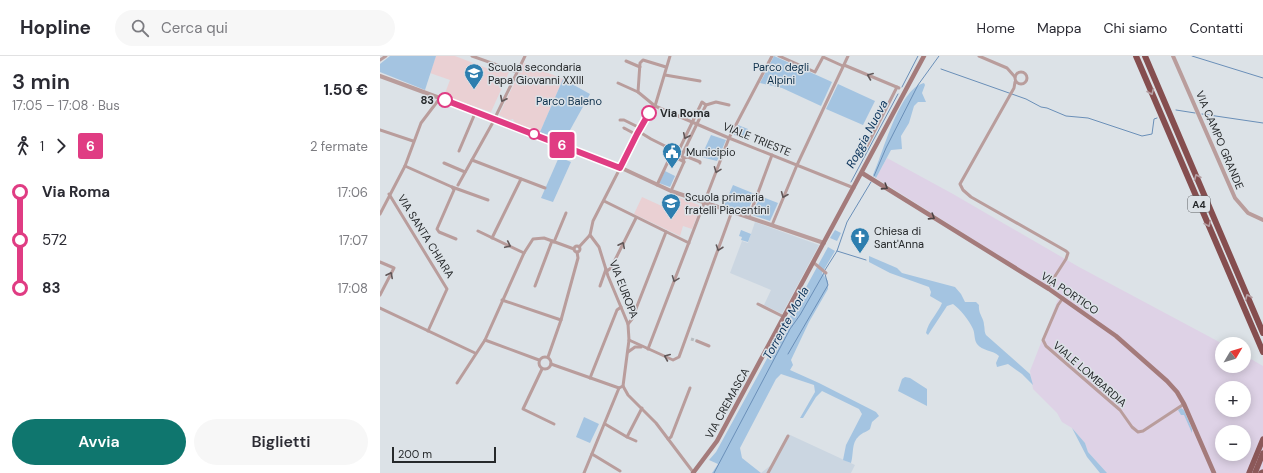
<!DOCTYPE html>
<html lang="it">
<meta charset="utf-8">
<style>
body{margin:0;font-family:"DM Sans",sans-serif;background:#f7f7f7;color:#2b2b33;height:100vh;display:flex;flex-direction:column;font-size:15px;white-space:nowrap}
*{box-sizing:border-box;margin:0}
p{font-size:13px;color:#7c7c81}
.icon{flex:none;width:22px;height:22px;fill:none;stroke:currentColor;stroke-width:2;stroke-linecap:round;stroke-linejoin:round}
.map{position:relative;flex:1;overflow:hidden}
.drawer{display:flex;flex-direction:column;background:#fff;width:380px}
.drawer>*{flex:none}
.badge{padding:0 8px;border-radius:3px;font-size:14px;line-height:26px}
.needle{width:26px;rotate:52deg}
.fabs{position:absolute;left:835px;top:281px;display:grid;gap:8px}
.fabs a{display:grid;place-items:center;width:36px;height:36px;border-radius:50%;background:#fff;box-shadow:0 2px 10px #0003;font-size:20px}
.scale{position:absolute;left:12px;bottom:10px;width:104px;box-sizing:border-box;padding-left:4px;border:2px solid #26292b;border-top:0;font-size:11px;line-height:14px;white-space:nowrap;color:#26292b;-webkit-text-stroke:3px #dce2e7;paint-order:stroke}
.map>.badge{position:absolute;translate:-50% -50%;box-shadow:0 0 0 2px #fff}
.legs{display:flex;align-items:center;gap:6px;height:44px;padding:0 12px;font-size:13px}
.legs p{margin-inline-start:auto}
.overview{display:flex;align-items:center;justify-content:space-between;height:68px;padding:0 12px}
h1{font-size:22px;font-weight:600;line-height:30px}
.cta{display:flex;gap:8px;margin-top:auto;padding:8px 12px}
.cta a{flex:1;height:46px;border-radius:24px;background:#0f766e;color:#fff;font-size:16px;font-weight:600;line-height:46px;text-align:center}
.cta a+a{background:#f7f7f7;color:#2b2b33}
ul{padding:0 12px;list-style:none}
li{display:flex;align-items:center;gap:14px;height:48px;font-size:15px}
li i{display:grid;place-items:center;width:6px;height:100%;margin:0 5px;background:currentColor}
li i::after{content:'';width:10px;height:10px;margin:-5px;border:3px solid;border-radius:50%;background:#fff}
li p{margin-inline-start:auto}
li:first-child i{background:linear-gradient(#0000 50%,currentColor 0)}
li:last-child i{background:linear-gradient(currentColor 50%,#0000 0)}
header{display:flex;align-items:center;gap:24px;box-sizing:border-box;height:56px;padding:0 20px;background:#fff;border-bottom:1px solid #e1e1e2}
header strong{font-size:19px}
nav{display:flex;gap:22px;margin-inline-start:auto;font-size:14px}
.search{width:280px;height:36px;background:#f7f7f7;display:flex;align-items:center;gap:10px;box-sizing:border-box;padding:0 14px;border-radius:22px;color:#7c7c81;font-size:15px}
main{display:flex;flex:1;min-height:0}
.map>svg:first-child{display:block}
.commercial{fill:#ded2e6;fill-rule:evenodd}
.built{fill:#cbd6e1}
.education{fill:#ead0d3}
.green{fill:#a4c4e1}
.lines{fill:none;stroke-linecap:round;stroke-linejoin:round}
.stream{stroke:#6a8fb8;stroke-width:1}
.minor-tunnel{stroke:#b8bdc1;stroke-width:3;stroke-dasharray:3 1.5;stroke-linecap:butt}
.minor{stroke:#b99d9c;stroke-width:3}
.tertiary{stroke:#b99d9c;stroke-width:4}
.secondary{stroke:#a47b7b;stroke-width:4.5}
.trunk{stroke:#8c5859;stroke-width:5.5}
.motorway{stroke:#854e4f;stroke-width:6}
.oneway{stroke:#615758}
.oneway2{stroke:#b59fa3}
.oneway3{stroke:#4c4243}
.line-1-casing{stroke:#fff;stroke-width:9}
.line-1{stroke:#e03c83;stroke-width:6}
.stop-1-dot{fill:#fff;stroke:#e03c83;stroke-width:2}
.labels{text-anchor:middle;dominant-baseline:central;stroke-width:3;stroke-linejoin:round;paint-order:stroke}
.shield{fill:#dce2e7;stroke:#5d6063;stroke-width:1}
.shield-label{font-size:10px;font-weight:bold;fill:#26292b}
.poi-label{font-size:11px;fill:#26292b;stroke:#dce2e7;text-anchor:start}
.park-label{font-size:11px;fill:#0e304b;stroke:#dce2e7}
.stop-label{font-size:11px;font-weight:bold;fill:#26292b;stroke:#dce2e7;text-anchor:end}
.street-label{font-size:11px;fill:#26292b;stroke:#dce2e7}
.water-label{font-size:12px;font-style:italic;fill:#09325a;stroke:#dce2e7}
</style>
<header>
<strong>Hopline</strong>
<div class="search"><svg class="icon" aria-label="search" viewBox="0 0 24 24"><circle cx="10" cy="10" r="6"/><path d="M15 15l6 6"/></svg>Cerca qui</div>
<nav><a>Home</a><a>Mappa</a><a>Chi siamo</a><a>Contatti</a></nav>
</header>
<main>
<section class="drawer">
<div class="overview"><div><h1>3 min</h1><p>17:05 – 17:08 · Bus</p></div><b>1.50 €</b></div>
<div class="legs"><svg class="icon" aria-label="walk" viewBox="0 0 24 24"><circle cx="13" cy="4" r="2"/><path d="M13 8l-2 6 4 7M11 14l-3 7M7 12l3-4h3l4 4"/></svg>1<svg class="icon" aria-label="forward" viewBox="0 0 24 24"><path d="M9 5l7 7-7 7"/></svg><b class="badge" style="background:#e03c83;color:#fff">6</b><p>2 fermate</p></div>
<ul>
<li><i style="color:#e03c83"></i><b>Via Roma</b><p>17:06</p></li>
<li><i style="color:#e03c83"></i><span>572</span><p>17:07</p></li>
<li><i style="color:#e03c83"></i><b>83</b><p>17:08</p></li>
</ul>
<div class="cta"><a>Avvia</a><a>Biglietti</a></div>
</section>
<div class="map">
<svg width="883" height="417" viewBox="0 0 883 417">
<rect width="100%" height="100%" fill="#dce2e7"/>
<path class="commercial" d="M507,102l66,36 126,73 144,77 -1,22h22v-11l19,11v107h-156l-19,-21 -3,-9 -13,-15 -10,-6 -5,-9 -24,-24 -3,-18 30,-77 -184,-116zM842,332h22v22h-22zM842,376h22v22h-22z"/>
<g class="built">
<path d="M375,166l64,23 -37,69 -18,-9 7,-15 -41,-17 12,-32 6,2z"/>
<path d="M408,378l67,31 -4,8h-90l10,-8z"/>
</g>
<g class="education">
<path d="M56,0h19l34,13 2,-3 18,6 -18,40 -47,-16 6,-16 -20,-7z"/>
<path d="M144,7l39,16 -23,53 -25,-9 -2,-4 -4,1 -10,-5z"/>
<path d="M291,138l30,12 -9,23 -9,-3 -3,10 -46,-22 8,-17 22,10z"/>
</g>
<g class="green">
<path d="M10,0h46l-11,34 -45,-18v-8z"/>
<path d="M394,0l58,26 -11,24 -39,-18 -22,-5z"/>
<path d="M183,23l27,15 -26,47 -24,-9z"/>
<path d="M544,27l1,2 -3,8 4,9h-8l-4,4 -5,17 -8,13 1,13 -11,1 -15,28 -3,-3c10,-21 26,-87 51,-92z"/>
<path d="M458,28l37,17 -12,24 -37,-16z"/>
<path d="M358,69l10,4 -4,10 -10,-4z"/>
<path d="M331,79l15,5 -9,21 -16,-4z"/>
<path d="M179,101l12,5 -18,40 -12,-4z"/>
<path d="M285,115l10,5 -5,11 -11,-4z"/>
<path d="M353,129l22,9 -8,19 -23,-7z"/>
<path d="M380,140l18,7 -8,18 -18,-6z"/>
<path d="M361,174l10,4 -3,8 -7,-2 1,-3 -3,-1z"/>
<path d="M455,174l6,3 -4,8 -7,-3z"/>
<path d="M448,191l7,4 -13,22 6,8v8l-19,33 -18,38 2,5 -3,5 29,13 57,29 3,4 -7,6 -2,7c-3,3 -7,3 -11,7 -8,7 -5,17 -8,27l-8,-3 3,-15 16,-31 -3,-5 -37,-18 -6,6 -13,21h-3l15,-26 -1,-7 -33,-11 -5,5 -36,69 2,10 19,15h-49l6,-9 -9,-4 7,-8z"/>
<path d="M489,200l28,12 5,5 53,14 6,7 4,8h11l3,3c-1,9 5,13 5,20 1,4 0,6 2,10l44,39 3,11 -11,-11 -14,-10 -11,3 -1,-4 3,-7c-6,-6 -17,-5 -22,-12 -3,-4 -2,-11 -4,-15 -4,-9 -13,-20 -20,-25l-6,2 -19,29 -2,-2c2,-11 12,-20 16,-30l-12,-7 1,-4 -2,-5 -39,-14 -21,-11z"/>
<path d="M525,321l5,1 17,11v17l-29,-15 4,-12z"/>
<path d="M801,352l3,2 8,19v4l-8,-18h-3l-3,-5z"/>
<path d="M204,361l15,7 -9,19 -14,-6z"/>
<path d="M692,372l13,15 3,9 19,21h-7l-13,-16z"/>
</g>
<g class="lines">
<g class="stream">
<path d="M812,0l71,22"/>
<path d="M561,13l85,30 15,8 6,1 19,8 22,2 54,18 10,-2 2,-15 3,-1"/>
<path d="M522,31l16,-31"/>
<path d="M796,54l19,3"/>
<path d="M822,58l61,9"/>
<path d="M494,120l12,-28 32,-63 21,-29"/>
<path d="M471,126l47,-88"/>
<path d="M457,195l29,9"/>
<path d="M445,214l12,-19 10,-29 24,-40"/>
<path d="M408,298l40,-69 -3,-11"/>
<path d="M334,417l76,-144 10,-14 24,-42"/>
</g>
<path class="minor-tunnel" d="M311,283l6,2"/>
<g class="minor">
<path d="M92,0l45,16"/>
<path d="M290,0l-15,50 -18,29 -44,86 -3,14 9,12 9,29 20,48 1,16 -6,46 5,9 28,28 37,49"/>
<path d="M399,0l36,16 8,-15 20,9"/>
<path d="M599,0l28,12 8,9"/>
<path d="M0,4l6,-4"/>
<path d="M246,5l14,6"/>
<path d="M464,9l55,23"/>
<path d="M286,11l-23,-7 -3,3 -2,29 17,14 74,32 125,50"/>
<circle cx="641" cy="22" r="6"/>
<path d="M285,19l35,6"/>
<path d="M635,26l-1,6 -54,96 3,6 8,7 95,54 2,2 -2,6 -18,28 1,2"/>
<path d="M238,27l20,9"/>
<path d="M326,49l10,-3 13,3"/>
<path d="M240,64h4l16,8"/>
<path d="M244,72l13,7"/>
<path d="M0,74l33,11"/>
<path d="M258,75l13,8 22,11 1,3"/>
<path d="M487,90l30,-59"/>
<path d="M79,95l17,-40"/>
<path d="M291,99l13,7"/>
<path d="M304,102l4,-1 12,5v1"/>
<path d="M92,104l73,28"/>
<path d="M64,107l21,9"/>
<path d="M25,110l47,21 2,3 -17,39 2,3 17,7"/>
<path d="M78,129l34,-61 33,-68"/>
<path d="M277,129l14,-30 7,-3 24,-50 4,3 -24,50 2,7 -13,29"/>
<path d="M72,131l36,13"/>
<path d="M9,138l58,95 -19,42"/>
<path d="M224,145l85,42"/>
<path d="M0,158l25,-48 16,-43 19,-25"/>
<path d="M369,161l23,-62"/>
<path d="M392,169l25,-60 51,-109"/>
<path d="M98,175l46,22"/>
<path d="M112,182l29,-59"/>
<path d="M174,186l12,-29"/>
<circle cx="197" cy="193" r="3"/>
<path d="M199,191l11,-12"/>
<path d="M0,206l14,6 -14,27"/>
<path d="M434,207l12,10"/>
<path d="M227,215l4,-3 25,-50"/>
<path d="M155,230l17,-45"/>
<path d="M220,230l6,-17"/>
<path d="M683,242l-5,7 -15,35 3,6 74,64 12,17 6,5 5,-1 41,-27"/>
<path d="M122,244l59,20"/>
<path d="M378,248l26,13"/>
<path d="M0,252l95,45"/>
<path d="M248,268l4,-5 34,-87"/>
<path d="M105,284l54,20"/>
<path d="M249,284l44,20 6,-3 53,-146"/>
<path d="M317,285l12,5"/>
<path d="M268,293l81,-211 43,-82"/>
<path d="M248,296l7,-5h6"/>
<circle cx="165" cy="307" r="6"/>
<path d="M168,301l13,-37 17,-62 -1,-6"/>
<path d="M171,308l68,24"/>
<path d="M162,313l-19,40 31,15"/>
<path d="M210,322l27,-68 4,-3"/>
<path d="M77,327l28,-43 39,-87 9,-14 11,-1 30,11"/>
<path d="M225,368l22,13 15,-29"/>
<path d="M247,381l9,4"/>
<path d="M288,383l3,-2 19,-49"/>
<path d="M212,398l28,17"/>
<path d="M204,417l35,-85 4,-2"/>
<path d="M388,417l20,-37"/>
</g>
<g class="tertiary">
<path d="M793,0l62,142 13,15 15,7"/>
<path d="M0,20l114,42 121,47 56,26 153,52"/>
</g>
<g class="secondary">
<path d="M482,117l187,116 67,47 51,45 10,11 7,12 30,69"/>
<path d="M313,417l24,-32 207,-385"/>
</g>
<g class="trunk">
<path d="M869,417l14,-34"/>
<path d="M875,417l8,-20"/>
<path d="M881,417l2,-1"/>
</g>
<g class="motorway">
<path d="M756,0l127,296"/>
<path d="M765,0l118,277"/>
</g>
</g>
<defs><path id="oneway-chevron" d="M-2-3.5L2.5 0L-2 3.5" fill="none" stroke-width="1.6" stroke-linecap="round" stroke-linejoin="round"/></defs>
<g class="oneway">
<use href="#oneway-chevron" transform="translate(490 20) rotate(-158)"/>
<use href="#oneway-chevron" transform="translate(123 43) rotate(117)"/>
<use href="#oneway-chevron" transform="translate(306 80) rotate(115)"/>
<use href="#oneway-chevron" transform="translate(337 114) rotate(111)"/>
<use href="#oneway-chevron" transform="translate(404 139) rotate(113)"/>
<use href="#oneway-chevron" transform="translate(128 189) rotate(25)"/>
<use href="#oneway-chevron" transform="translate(242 189) rotate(-64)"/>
<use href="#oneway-chevron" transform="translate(339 192) rotate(109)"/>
<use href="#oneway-chevron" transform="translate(10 219) rotate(-63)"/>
<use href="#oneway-chevron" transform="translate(295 223) rotate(111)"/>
<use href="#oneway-chevron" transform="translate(287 301) rotate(-157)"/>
</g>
<g class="oneway2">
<use href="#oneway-chevron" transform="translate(771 36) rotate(67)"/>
<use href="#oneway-chevron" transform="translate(817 121) rotate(-113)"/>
<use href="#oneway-chevron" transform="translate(828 168) rotate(67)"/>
<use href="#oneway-chevron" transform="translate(868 241) rotate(-113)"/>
</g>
<g class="oneway3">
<use href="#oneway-chevron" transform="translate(505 131) rotate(32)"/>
<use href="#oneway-chevron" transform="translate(552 161) rotate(32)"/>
</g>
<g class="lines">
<g class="line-1-casing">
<path id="line-1" d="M65,44l175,68 17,-34 12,-21"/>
</g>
<use href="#line-1" class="line-1"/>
</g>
<defs>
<g id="school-pin" transform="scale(1)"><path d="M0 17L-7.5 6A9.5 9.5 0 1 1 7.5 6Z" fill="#2d7eaf" stroke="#dce2e7"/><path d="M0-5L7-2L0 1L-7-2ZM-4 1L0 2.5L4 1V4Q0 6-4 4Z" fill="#fff"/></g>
<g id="civic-pin" transform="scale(1)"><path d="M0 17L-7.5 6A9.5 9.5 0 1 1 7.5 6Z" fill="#2d7eaf" stroke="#dce2e7"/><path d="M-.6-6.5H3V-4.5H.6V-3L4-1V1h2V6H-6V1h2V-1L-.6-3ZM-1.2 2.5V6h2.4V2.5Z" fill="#fff"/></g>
<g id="church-pin" transform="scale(1)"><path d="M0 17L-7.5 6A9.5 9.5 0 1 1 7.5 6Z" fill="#2d7eaf" stroke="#dce2e7"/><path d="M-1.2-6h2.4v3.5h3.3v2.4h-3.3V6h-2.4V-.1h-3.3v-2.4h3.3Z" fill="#fff"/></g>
</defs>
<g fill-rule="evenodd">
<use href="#school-pin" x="94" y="17"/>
<use href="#civic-pin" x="292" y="96"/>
<use href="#school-pin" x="291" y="147"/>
<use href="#church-pin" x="480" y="181"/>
</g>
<g class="stop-1-dot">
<circle cx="65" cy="44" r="7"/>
<circle cx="269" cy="57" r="7"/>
<circle cx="154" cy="78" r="5"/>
</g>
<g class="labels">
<rect class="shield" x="808" y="140" width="22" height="16" rx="3"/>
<g class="shield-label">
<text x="819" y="148">A4</text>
</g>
<g class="poi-label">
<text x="108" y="11">Scuola secondaria<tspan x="108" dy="13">Papa Giovanni XXIII</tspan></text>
<text x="306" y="96">Municipio</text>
<text x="305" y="141">Scuola primaria<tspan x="305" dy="13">fratelli Piacentini</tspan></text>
<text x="494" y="175">Chiesa di<tspan x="494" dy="13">Sant'Anna</tspan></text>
</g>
<g class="park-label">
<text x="401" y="11">Parco degli<tspan x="401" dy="13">Alpini</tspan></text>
<text x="189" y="45">Parco Baleno</text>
</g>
<g class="stop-label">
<text x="54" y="44">83</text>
<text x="280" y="57" text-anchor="start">Via Roma</text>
</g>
<g class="street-label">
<text transform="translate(377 83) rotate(22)">VIALE TRIESTE</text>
<text transform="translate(840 84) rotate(67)">VIA CAMPO GRANDE</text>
<text transform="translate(46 180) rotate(58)">VIA SANTA CHIARA</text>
<text transform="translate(244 233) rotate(69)">VIA EUROPA</text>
<text transform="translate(690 237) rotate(34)">VIA PORTICO</text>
<text transform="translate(710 318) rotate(41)">VIALE LOMBARDIA</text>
<text transform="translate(347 347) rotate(-61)">VIA CREMASCA</text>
</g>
<g class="water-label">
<text transform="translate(487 78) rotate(-62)">Roggia Nuova</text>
<text transform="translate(406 267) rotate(-61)">Torrente Morla</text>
</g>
</g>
</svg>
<div class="fabs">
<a><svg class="needle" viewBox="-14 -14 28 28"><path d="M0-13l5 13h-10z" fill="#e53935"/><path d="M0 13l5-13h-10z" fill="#7c7c81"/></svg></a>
<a>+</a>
<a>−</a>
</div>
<div class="scale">200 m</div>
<b class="badge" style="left:182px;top:89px;background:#e03c83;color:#fff">6</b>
</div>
</main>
